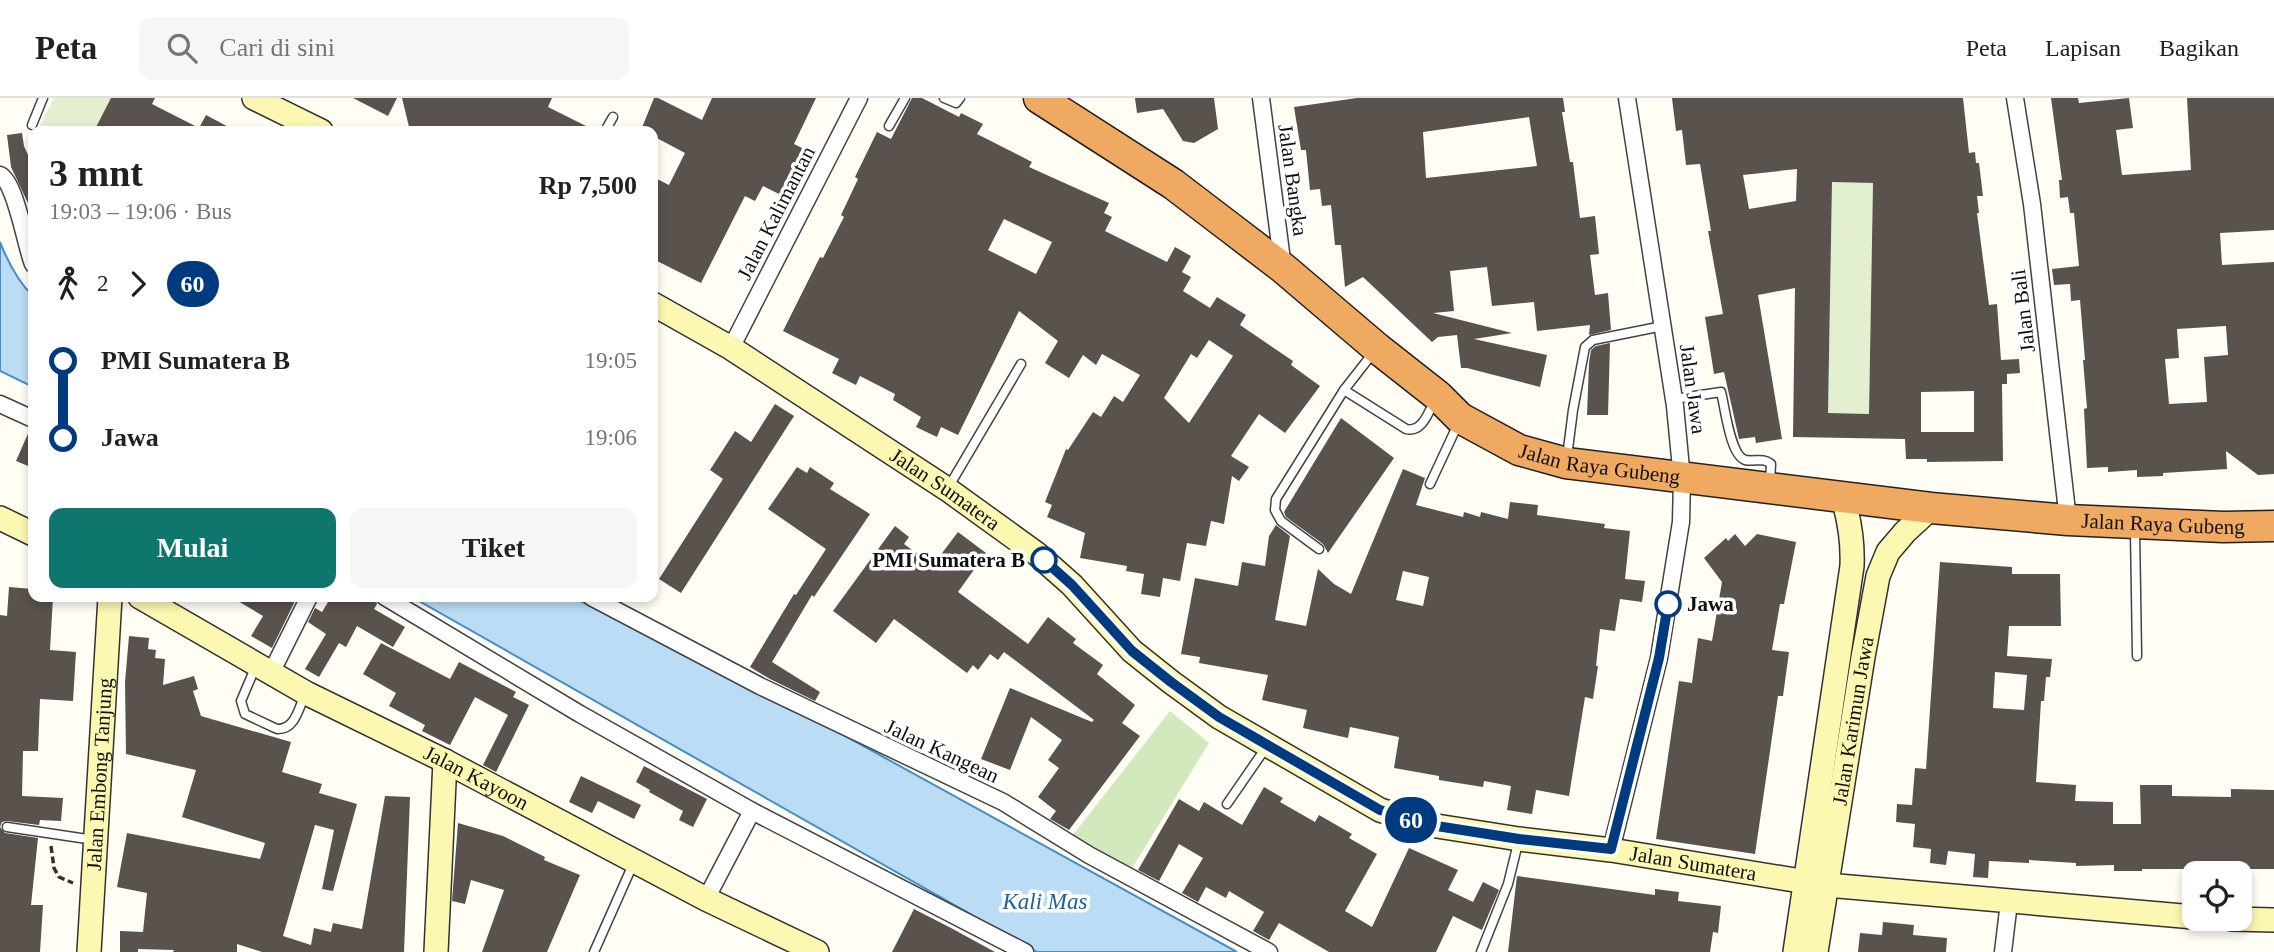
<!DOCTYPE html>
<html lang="id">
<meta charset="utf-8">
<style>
body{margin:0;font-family:Georgia,serif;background:#f6f6f6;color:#202124;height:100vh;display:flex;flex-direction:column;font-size:26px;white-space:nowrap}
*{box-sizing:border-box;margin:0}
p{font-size:23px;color:#757577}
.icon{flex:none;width:38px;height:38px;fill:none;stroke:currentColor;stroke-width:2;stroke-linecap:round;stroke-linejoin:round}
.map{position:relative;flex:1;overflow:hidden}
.sheet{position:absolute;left:28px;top:28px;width:630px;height:476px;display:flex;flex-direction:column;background:#fff;border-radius:14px;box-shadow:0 4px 10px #0003}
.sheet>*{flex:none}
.badge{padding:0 14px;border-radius:23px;font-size:24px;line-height:46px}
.controls{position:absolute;left:2182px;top:763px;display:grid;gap:14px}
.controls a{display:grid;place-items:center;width:70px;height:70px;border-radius:14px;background:#fff;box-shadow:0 4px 10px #0003;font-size:35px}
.map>.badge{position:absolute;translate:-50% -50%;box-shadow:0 0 0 4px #fff}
.legs{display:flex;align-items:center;gap:10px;height:77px;padding:0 21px;font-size:23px}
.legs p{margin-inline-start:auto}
.summary{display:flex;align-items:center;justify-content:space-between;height:119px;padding:0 21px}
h1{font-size:38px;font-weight:600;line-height:52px}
.button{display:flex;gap:14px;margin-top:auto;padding:14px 21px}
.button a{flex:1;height:80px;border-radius:14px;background:#0f766e;color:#fff;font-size:28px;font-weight:600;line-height:80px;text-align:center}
.button a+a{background:#f6f6f6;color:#202124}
ul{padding:0 21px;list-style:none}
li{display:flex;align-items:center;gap:24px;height:77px;font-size:26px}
li i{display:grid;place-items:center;width:10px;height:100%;margin:0 9px;background:currentColor}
li i::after{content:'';width:18px;height:18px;margin:-9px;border:5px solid;border-radius:50%;background:#fff}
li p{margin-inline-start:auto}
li:first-child i{background:linear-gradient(#0000 50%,currentColor 0)}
li:last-child i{background:linear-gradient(currentColor 50%,#0000 0)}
header{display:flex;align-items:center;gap:42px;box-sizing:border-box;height:98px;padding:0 35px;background:#fff;border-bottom:2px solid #e0e0e0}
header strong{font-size:33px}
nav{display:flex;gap:38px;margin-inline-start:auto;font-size:24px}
.search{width:490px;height:63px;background:#f6f6f6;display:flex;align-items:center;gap:18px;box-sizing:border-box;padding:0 24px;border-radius:14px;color:#757577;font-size:26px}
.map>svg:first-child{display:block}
.green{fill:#d2e9bd}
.pitch{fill:#e3f0cf}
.water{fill:#badcf4;stroke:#438ec9;stroke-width:2}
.building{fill:#59524d;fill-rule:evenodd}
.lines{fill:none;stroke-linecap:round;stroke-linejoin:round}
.lane-casing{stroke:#434343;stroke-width:11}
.street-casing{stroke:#434343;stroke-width:19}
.secondary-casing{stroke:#323232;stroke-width:26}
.highway-casing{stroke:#212121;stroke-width:33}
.path{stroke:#323232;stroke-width:3.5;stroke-dasharray:7 3.5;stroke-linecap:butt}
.lane{stroke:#fff;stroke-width:8}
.street{stroke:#fff;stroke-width:16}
.secondary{stroke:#fcf7b1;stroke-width:23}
.highway{stroke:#efa961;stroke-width:30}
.line-1-casing{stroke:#fff;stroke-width:16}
.line-1{stroke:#003b80;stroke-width:10}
.stop-1-dot{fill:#fff;stroke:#003b80;stroke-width:3.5}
.labels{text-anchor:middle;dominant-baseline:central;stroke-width:7;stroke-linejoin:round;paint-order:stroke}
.street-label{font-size:21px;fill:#101010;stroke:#fff}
.stop-label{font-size:21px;font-weight:bold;fill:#101010;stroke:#fff;text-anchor:end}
.water-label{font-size:23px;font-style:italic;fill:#1c609f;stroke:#fff}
</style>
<header>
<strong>Peta</strong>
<div class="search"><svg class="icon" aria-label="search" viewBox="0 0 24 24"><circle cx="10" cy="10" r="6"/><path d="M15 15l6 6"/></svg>Cari di sini</div>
<nav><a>Peta</a><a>Lapisan</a><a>Bagikan</a></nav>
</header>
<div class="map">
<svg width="2274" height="854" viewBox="0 0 2274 854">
<rect width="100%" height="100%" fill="#fffdf4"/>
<path class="green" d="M1170,613l39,32 -78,127 -62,-30z"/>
<g class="pitch">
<path d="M54,0h57l-17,33h-57z"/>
<path d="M1832,84l41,1 -4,231 -41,-1z"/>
</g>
<g class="water">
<path d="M0,144c8,20 18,40 33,54v91l-33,-16z"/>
<path d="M412,499h160l141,66 524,289h-200z"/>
</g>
<g class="building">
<path d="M111,0h44l-3,6 47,24 7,-13 30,16h-142z"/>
<path d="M353,0h44l-9,18z"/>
<path d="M402,0h150l-4,9 48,24h-186z"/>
<path d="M654,0h4l44,22 10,-22h104l-22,46 10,5 -23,46 -18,-9 -8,15 -10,-5 -44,87 -48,-24v-82l16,8 16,-32 -32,-17v-5l-12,-1z"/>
<path d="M912,0h10l37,19 2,-4 22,11 -6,10 55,28 -3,5 80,36 -5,10 8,4 -7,14 62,31 8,-15 16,9 -9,16 9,5 -8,14 27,17 7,-11 29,18 -6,10 53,36 -2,4 29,21 -35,47 -26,-19 -28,42 18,11 -10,14 -7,-5 -8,48 -13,-3 -5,25 -19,-3 -7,38 -17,-3 -3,19 -19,-3 3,-20 -18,-3 1,-5 -47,-8 5,-25 -38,-16 5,-12 -7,-3 21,-53 2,1 25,-38 8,5 13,-21 9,6 17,-27 -38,-21 -6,11 -13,-10 -14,23 -24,-15 13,-22 -39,-30 -61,124 -17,-8 -4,10 -21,-10 5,-10 -28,-17 2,-6 -35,-18 -4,9 -24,-12 7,-14 -56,-28 37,-74 3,1 21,-41 -3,-2 17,-36 -3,-2 22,-45 14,7zM1004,121l48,23 -16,32 -48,-24zM1209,242l24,16 -44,67 -25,-25 27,-44 6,4z"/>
<path d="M1135,0h79l4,31 -24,14 -11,-2 -20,-32 -26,4z"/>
<path d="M1357,0h206l2,14h-3l8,50h3l7,56 15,-2 4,38 -9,1 5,40 13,-2 3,37 -22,5 1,-10 -53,6 -3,-29 -42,4 -5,-39 -37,4 4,40 -21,2 79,20 -38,6 73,16 -7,32 -73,-19h-6l-4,-33 -19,2 -6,5 -69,-65 -18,10 -4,-42h-6l-4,-40 -9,1 -2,-17 -10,1 -4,-40h-5l-7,-43zM1529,19l8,49 -111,12 -3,-46z"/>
<path d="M1672,0h291l6,55 6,-1 1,11h3l4,33h-6l2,17h-2l12,92 8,-1 4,56 18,-1 1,14 -13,1v10h-5l1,77 -76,1v-3h-21l-1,-20 -112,-2 2,-149 -37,7 24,144 -26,4 -1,-6 -16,2 -15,-67 -10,2 -9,-57 18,-3 -15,-83h3l-11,-67 -14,1 -4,-35 -6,1zM1797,71l-1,32 -47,8 -6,-34zM1832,84l41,1 -4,231 -41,-1zM1974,293v41h-53v-40z"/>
<path d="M2051,0h27l1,5 50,-5 4,30 -17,2 6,45 69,-5 -4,-72h87v132l-54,3 2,32 52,-3v212l-16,1 -32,-24 1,18 -64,4v3l-26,1v-7l-29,2v-5l-21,1 -3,-59 3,-1 -4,-48h2l-5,-60 -9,1 -1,-17 -16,1 -2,-16 27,-3 -5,-53h-4l-2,-16 -8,1 -1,-18h3zM2226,228l2,29 -24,2 3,45 -38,2 -4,-45 14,-1 -2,-29z"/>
<path d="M22,35l2,13 9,20v48l-22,-47 -4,-32z"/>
<path d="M1610,245l-2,72h-21l2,-52 2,-13 5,-4z"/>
<path d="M775,306l19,12 -113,177 -22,-14 64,-100 -13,-9 25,-39 16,11z"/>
<path d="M1341,320l53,40 -66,95 -5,-9 -37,-27 -2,-5z"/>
<path d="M30,331h3v39l-17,-7z"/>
<path d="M797,369l10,6 3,-6 24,16 -4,6 40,25 -56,83 -2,-2 -40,67 48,30 -5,9 -45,-22 -20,-12 44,-73 2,1 30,-46 -58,-40z"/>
<path d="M1403,371l22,9 -9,27 47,12 1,-5 16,5 1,-5 27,7 2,-17 28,3 -1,10 68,9 -1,4 26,3 -5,48 20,2 -3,21 -22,-3 -5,32 -15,-2 -4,37h2l-5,33 -8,-2 -16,99 -33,-6 -4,24 -25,-4 4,-24 -27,-5 -1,6 -44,-7v-4l-45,-8 5,-31 -49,-10 -2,11 -45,-10 4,-18 -45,-10 6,-25 -69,-12 1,-6 -19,-3 14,-76 43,8 4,-24 23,4 4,-30 7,-11 14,11 -15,84 31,6 12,-57 16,15 17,10zM1403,473l26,6 -6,29 -27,-6z"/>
<path d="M895,428l14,11 -5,7 29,21 25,-33 28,21 -28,39 70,52 20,-27 28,22 -3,4 30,22 -6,9 38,31 -13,18 18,13 -71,94 -19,-11 6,-8 -18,-14 21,-29 -11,-8 14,-20 -31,-23 -21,53 -29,-11 29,-71 82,34 2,-2 -90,-68 -6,8 -8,-6 -12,16 -5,-5 -6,8 -73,-54 -18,24 -43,-32z"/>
<path d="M1735,436l10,12 12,-12 39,8 -12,62h-4l-8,46 17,2 -6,44h-5l-23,158 -99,-15 23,-158 13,2 6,-45 14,3 10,-59 -18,-24 22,-20 2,3z"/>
<path d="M1940,464l72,5v7h48l1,52h-52l-2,30 45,3 -2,18h-4l-2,24h-3l-5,81 40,3 -1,16 38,1v22h28l-1,-39h32v11l59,1v-8l43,1v79h-33v4h-34l-1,-4h-64v2h-28v-6l-38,1v-3l-47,-3v3l-40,-2 -1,17 -15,-1 2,-23 -27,-3 -2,14 -16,-2 1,-14 -18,-2 2,-23 -19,-2 1,-18 15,1 3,-37 11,1zM1995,574l32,3 -3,35 -31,-2z"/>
<path d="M9,489l24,2v8h20l-3,53 26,2 -3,49 -33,-2 -2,52h-15l-1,45 41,2 -2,23 -21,-1 -1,5 -32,-4 -5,1 -2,5 5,6 33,5 -7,67h12l-3,47h-40v-337l7,1z"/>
<path d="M231,499h66l-25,51 -21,-12 12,-20z"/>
<path d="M331,499h44l2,7 -3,5 31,18 -12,20 -36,-21 -11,21 -7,-4 -20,34 -14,-8 21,-35 -18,-12 7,-14 7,4z"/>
<path d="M129,538l20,2 -1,11 8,1 -1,8 10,1 -2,26 31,-9 4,13 -5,2 8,25 90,26 -9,30 40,12 -3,9 38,11 -24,87 -11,-2 12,-59 -19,-5 -32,111 28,9 3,-17 17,4 2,-9 29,6 23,-133 25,1 -6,155h-142l-25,-8v8h-64l1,-2 -36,-1v3h-18v-21l23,1 4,-39 -30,-6 10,-54 133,26 5,-16 -83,-26 14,-47 -70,-16 -1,-72z"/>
<path d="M381,545l69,36 9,-17 57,30 -3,5 16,8 -33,67 -13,-7 25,-50 -33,-18 -25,48 -28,-14 3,-6 -36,-19 7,-13 -33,-19z"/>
<path d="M644,668l63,33 -14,28 -14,-7 4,-9 -34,-19 1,-2 -14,-8z"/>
<path d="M581,678l60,29 -7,14 -36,-18 -6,12 -23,-11z"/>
<path d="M1264,689l19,11 -3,4 35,20 4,-7 33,19 -3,4 28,16 -32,57 27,16 37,-79 49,22 -10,20 25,12 10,-20 16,8 -17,40 -29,-14 -17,36h-107l-50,-29 -10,17 -16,-9 11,-19 -35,-21 -3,7 -20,-11 -8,15 -16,-9 21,-35 -24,-14 -20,37 -21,-11 41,-71 20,12 5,-9 38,23z"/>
<path d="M458,725l45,13 42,21 -1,3 36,15 -33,77h-65l22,-62 -33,-10 -6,24 -13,-3z"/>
<path d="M1517,778l138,19v-6l24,3 -1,9 43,5 -3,27 -5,-1 -3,20h-202z"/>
<path d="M914,811l37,19 44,24h-103z"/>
<path d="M1883,824l31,3 -1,10 34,3 -1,14h-88l2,-19 22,2z"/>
</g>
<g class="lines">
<g class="lane-casing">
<g id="lane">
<path d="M944,0l12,5 4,-5"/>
<path d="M32,27l11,-27"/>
<path d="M889,28l16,-28"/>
<path d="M605,33l8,-14"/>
<path d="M1373,255l-29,37 62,39c16,4 22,-16 29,-29"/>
<path d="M1674,301l47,-7c4,15 9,63 24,68 10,2 18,-3 26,4l-1,18"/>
<path d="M1567,359l6,-47 12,-63 8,-7 70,-14"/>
<path d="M1430,386l28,-60"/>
<path d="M948,390l73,-124"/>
<path d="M2135,432l2,126"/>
<path d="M1319,451l-38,-28 -6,-11 1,-11 68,-109"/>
<path d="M255,570l-14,33 4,13 32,15c18,1 22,-21 28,-35"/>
<path d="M1227,706l40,-58"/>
<path d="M7,729l87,13"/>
<path d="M594,854l40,-90"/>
<path d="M1481,854l27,-68 10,-41"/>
</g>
</g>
<g class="street-casing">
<g id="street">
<path d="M1261,0l22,170"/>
<path d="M2015,0l17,106 36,316"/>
<path d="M0,77c16,8 25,69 33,89"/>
<path d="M731,250l128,-250"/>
<path d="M0,306l33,15"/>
<path d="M385,499l195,117 172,97 273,141"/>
<path d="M591,499l169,89 243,116 86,53 180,97"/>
<path d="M271,575l38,-76"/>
<path d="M1611,752l48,-192 22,-136 1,-43 -7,-73 -48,-308"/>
<path d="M706,801l46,-88"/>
<path d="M2003,854l6,-50"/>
</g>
</g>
<g class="secondary-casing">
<g id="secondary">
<path d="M254,0l67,33"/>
<path id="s1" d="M653,206l78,44 216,141 90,65 35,31 60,66 39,31 48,35 161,93 44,14 95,15 92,11 196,32"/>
<path d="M0,420l33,16"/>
<path id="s2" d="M140,499l166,96 139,68 261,138 111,53"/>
<path d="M1827,787l367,32"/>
<path d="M2232,821l42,1"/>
<path id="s3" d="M89,854l21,-355"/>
<path d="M436,854l9,-191"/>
<path d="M1795,854l57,-386c1,-24 -2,-44 -9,-68"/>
<path id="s4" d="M1816,854l47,-295 15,-81 10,-24 17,-20 26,-24"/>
</g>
</g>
<g class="highway-casing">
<g id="highway">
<path id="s5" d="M1039,0l134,86 59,45 51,39 94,80 61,48 22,22 59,32 47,13 365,45 137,12 155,7 51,-1"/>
</g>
</g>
<path class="path" d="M51,748l3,22 5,9 14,6"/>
<use href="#lane" class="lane"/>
<use href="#street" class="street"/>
<use href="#secondary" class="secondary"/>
<use href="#highway" class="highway"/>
</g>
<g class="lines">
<g class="line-1-casing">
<path id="line-1" d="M1044,462l28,25 60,66 39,31 48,35 161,93 44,14 95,15 92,10 48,-191 9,-54"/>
</g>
<use href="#line-1" class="line-1"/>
</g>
<g class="stop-1-dot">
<circle cx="1044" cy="462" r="12"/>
<circle cx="1668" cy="506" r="12"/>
</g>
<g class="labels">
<g class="street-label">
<text transform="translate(1293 82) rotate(82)">Jalan Bangka</text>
<text transform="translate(776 115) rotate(-63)">Jalan Kalimantan</text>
<text transform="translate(2023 213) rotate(-97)">Jalan Bali</text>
<text transform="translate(1693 291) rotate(82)">Jalan Jawa</text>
<text stroke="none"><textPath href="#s5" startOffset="679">Jalan Raya Gubeng</textPath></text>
<text stroke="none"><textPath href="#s1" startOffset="346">Jalan Sumatera</textPath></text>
<text stroke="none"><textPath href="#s5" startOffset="1246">Jalan Raya Gubeng</textPath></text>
<text stroke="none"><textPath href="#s4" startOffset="234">Jalan Karimun Jawa</textPath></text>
<text transform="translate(942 653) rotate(25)">Jalan Kangean</text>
<text stroke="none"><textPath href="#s3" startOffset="178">Jalan Embong Tanjung</textPath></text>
<text stroke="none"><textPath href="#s2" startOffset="382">Jalan Kayoon</textPath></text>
<text stroke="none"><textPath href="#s1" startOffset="1208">Jalan Sumatera</textPath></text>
</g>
<g class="stop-label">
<text x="1025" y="462">PMI Sumatera B</text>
<text x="1687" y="506" text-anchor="start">Jawa</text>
</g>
<g class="water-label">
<text x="1045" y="803">Kali Mas</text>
</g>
</g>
</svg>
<div class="controls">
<a><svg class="icon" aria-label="locate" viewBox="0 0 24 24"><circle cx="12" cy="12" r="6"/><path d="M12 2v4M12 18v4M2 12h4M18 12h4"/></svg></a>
</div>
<b class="badge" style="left:1411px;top:722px;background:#003b80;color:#fff">60</b>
<section class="sheet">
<div class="summary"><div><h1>3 mnt</h1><p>19:03 – 19:06 · Bus</p></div><b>Rp 7,500</b></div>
<div class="legs"><svg class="icon" aria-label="walk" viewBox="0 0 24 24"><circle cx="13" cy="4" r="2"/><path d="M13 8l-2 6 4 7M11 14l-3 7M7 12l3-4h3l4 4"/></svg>2<svg class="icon" aria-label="forward" viewBox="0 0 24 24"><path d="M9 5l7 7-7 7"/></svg><b class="badge" style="background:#003b80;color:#fff">60</b></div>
<ul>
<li><i style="color:#003b80"></i><b>PMI Sumatera B</b><p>19:05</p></li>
<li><i style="color:#003b80"></i><b>Jawa</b><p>19:06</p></li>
</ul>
<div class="button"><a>Mulai</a><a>Tiket</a></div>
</section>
</div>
